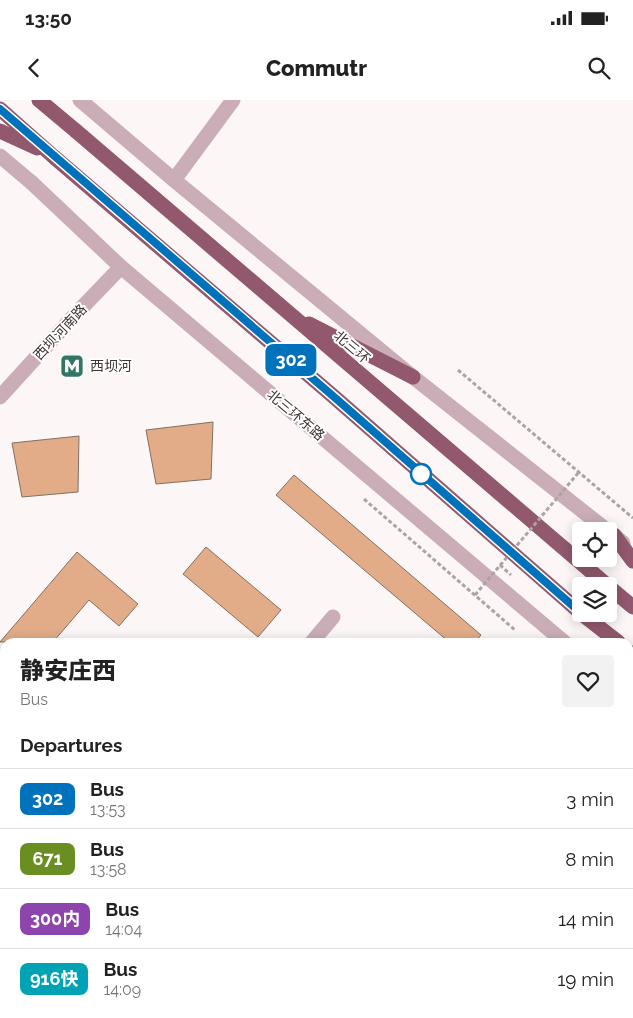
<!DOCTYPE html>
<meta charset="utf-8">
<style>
body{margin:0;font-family:Raleway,"Noto Sans SC",sans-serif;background:#f2f2f2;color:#222;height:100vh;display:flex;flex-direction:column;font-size:19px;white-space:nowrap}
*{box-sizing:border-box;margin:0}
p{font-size:16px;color:#767676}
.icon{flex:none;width:28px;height:28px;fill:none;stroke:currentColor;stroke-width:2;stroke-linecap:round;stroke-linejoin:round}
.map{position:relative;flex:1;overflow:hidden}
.drawer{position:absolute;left:0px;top:538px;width:634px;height:381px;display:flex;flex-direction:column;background:#fff;border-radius:15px 15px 0 0;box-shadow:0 2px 12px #0003}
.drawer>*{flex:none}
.badge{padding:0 10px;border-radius:8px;font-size:18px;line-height:32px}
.controls{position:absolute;left:572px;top:422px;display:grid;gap:10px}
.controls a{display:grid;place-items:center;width:45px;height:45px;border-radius:5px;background:#fff;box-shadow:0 2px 12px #0003;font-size:25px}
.map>.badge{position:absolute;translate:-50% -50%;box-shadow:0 0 0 2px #fff}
h2{padding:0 20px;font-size:19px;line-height:45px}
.round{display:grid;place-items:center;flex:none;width:52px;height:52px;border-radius:5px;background:#f2f2f2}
.headline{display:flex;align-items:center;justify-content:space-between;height:85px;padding:0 20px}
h1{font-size:24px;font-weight:800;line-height:38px}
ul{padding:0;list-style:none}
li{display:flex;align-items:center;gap:15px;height:60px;padding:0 20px;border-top:1px solid #e0e0e0}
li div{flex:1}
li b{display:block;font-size:19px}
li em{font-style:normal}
li .badge{min-width:55px;font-weight:700;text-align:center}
.status{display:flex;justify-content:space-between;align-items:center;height:35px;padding:0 25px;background:#fff;direction:ltr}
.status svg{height:14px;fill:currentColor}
header{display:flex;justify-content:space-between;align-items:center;height:65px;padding:0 20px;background:#fff;font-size:22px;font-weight:800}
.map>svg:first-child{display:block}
.built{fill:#ffe9e7}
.pier{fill:#fcf6f6}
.building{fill:#e1ac87;stroke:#837064}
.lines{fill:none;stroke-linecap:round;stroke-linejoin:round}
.path{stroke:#aca4a4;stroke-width:3;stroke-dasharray:4 2.5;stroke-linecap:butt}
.minor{stroke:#caadb7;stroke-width:15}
.highway{stroke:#91586e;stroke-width:15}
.path-bridge{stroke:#aca4a4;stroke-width:3;stroke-dasharray:4 2.5;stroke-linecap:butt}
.minor-bridge{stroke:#caadb7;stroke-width:15}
.highway-bridge{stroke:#91586e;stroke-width:15}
.line-casing{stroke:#fff;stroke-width:11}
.line{stroke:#0072bc;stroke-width:8}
.stop-dot{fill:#fff;stroke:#0072bc;stroke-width:2.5}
.labels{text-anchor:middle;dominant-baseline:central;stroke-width:4;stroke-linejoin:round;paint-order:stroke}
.street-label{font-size:14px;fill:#3e3432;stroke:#fff}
.poi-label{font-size:14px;fill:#3e3432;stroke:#fff;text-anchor:start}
</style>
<div class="status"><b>13:50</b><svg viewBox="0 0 49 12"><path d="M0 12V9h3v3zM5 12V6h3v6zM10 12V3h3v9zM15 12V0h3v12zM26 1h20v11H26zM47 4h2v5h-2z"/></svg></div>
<header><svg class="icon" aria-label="back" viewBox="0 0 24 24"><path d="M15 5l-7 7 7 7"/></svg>Commutr<svg class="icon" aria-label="search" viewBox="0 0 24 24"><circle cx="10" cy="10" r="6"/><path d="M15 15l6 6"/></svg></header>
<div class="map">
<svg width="633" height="918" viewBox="0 0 633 918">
<rect width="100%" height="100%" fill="#fcf6f6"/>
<path class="built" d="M629,661l4,3v254h-353l3,-4h346z"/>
<path class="pier" d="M0,0h47l-47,54z"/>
<g class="building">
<path d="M213,322l-2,57 -55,5 -10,-54z"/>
<path d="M79,336l-1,56 -56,5 -10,-54z"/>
<path d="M294,375l187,160 -6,7h-26l-173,-147z"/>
<path d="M206,447l75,63 -23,27 -75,-63z"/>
<path d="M77,452l61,52 -19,22 -30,-26 -36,42h-53z"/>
</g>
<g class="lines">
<g class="path">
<path d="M458,270l175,148"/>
<path d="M364,399l151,131"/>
<path d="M500,465l11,10"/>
<path d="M632,620l1,1"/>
</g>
<g class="minor">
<path d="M80,0l94,80 239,197 210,166"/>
<path d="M174,80l59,-80"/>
<path d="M32,83l89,84 443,375"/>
<path d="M0,297l71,-78 50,-52"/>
<path d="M312,542l21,-25"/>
<path d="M629,597l4,4"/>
<path d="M0,913l5,-6"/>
<path d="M546,914l5,4"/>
<path d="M248,918l4,-4"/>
</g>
<g class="highway">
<path d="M76,31l532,455"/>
<path d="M54,57l279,239 248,217"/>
<path d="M309,224l104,53"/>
<path d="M614,435l19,26"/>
<path d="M609,487l24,20"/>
<path d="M582,514l36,28"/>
<path d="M629,552l4,3"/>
<path d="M629,580l4,2"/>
</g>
<path class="path-bridge" d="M475,495l104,-123"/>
<path class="minor-bridge" d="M0,56l32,27"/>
<g class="highway-bridge">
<path d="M39,0l37,31"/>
<path d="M0,9l54,48"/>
<path d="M0,31l37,17"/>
</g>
</g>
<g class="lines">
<g class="line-casing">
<path id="line" d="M0,9l333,287 248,217"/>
</g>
<use href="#line" class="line"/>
</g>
<defs>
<g id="metro-square" transform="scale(1.25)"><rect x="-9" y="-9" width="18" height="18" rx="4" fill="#347666" stroke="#fff"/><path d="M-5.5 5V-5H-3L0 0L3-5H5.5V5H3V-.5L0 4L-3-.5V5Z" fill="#fff"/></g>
</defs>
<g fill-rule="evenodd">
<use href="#metro-square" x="72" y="266"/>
</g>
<circle class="stop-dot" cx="421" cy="374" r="10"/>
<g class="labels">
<g class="street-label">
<text transform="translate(60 232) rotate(-47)">西坝河南路</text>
<text transform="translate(352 247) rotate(40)">北三环</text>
<text transform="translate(296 315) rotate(40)">北三环东路</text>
</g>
<g class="poi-label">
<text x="90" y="266">西坝河</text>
</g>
</g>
</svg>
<div class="controls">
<a><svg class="icon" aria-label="locate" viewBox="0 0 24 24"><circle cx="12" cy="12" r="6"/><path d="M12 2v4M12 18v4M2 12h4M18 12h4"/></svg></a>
<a><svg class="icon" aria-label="layers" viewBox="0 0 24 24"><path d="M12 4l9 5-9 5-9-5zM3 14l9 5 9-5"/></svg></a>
</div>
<b class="badge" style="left:291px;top:260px;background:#0072bc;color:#fff">302</b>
<section class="drawer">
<div class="headline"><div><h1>静安庄西</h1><p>Bus</p></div><a class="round"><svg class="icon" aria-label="heart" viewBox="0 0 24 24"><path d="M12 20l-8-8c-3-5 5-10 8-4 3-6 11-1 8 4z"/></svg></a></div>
<h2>Departures</h2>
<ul>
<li><span class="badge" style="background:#0072bc;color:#fff">302</span><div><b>Bus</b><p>13:53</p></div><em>3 min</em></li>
<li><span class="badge" style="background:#6b8e23;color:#fff">671</span><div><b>Bus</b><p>13:58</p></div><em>8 min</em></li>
<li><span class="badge" style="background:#8e44ad;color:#fff">300内</span><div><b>Bus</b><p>14:04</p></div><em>14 min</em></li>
<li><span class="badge" style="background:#00a3b4;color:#fff">916快</span><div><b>Bus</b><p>14:09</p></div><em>19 min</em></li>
</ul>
</section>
</div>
